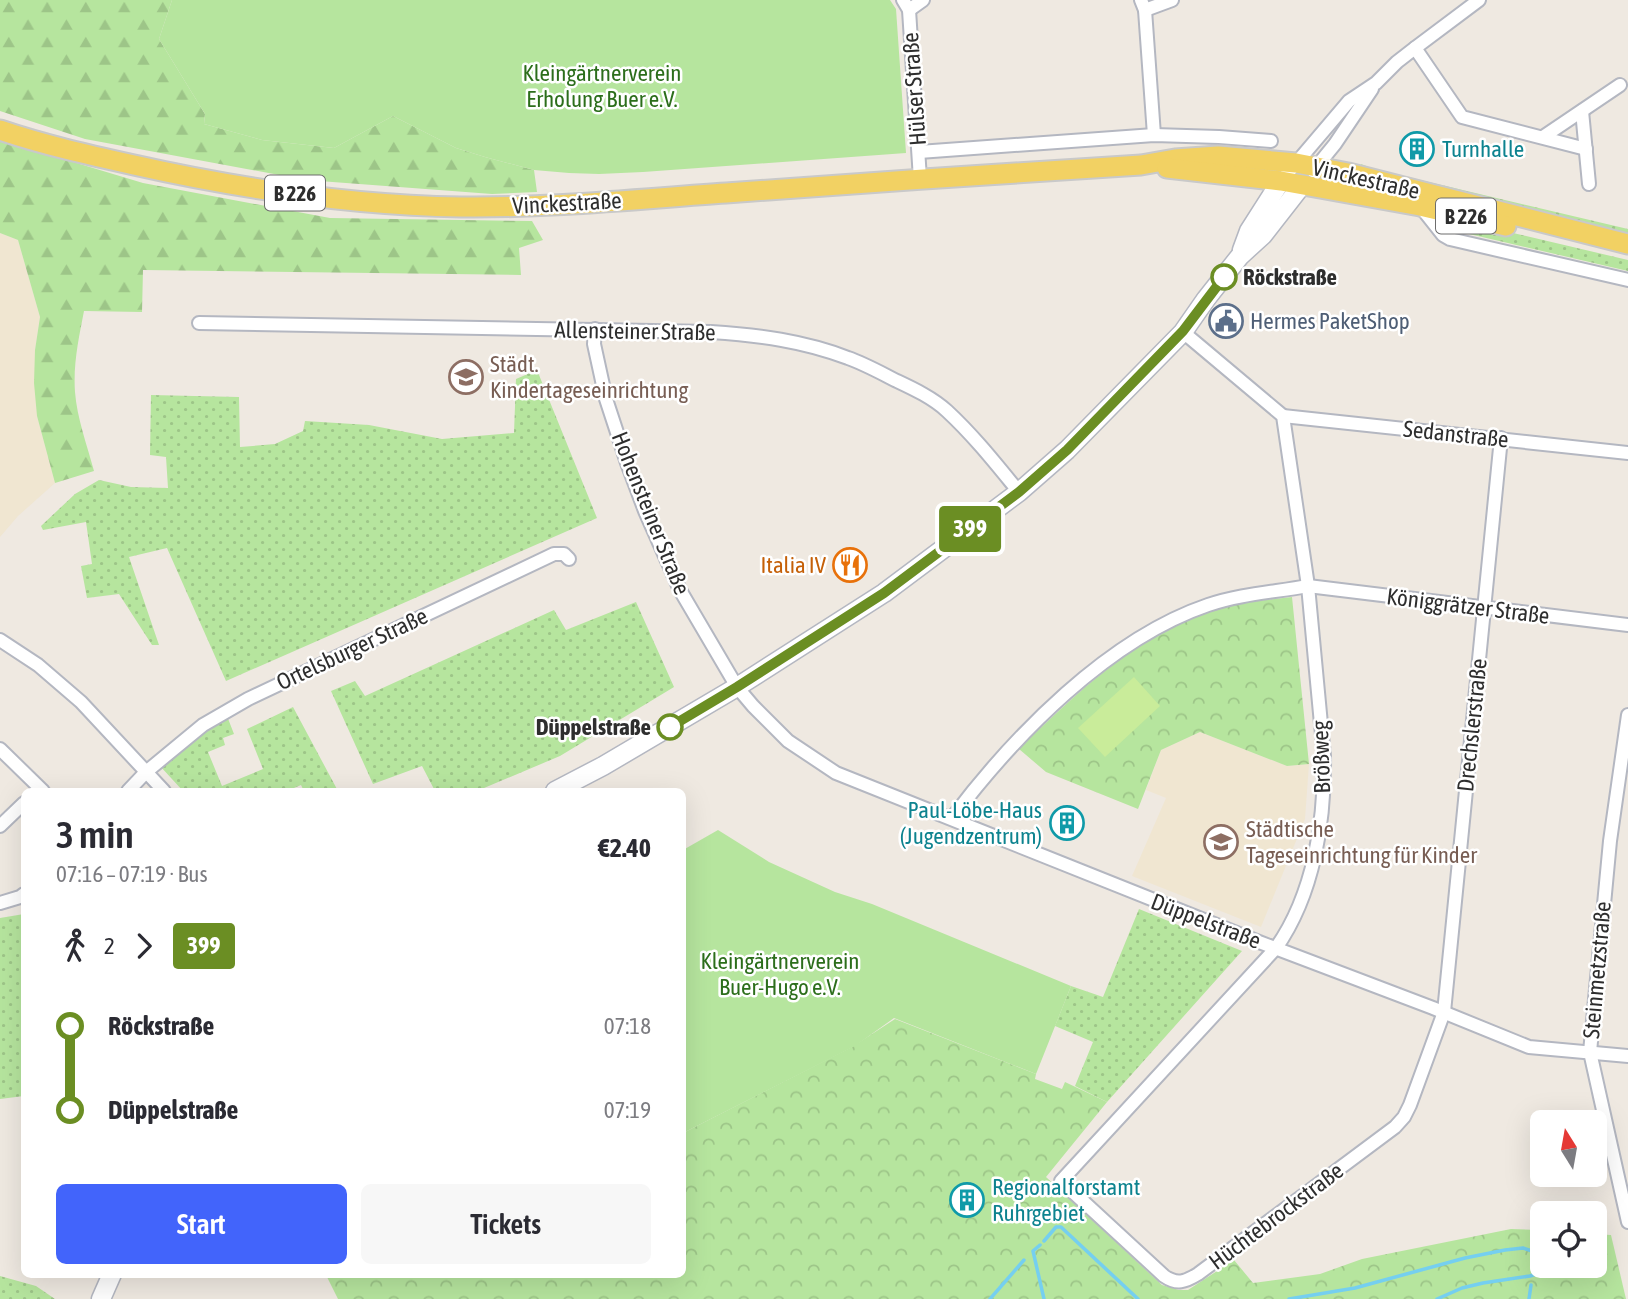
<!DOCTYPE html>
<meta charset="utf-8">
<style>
body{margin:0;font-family:"Asap Condensed",sans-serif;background:#f7f7f7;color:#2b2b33;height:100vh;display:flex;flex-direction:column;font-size:26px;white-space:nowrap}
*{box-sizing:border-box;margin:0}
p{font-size:23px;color:#7c7c81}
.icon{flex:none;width:38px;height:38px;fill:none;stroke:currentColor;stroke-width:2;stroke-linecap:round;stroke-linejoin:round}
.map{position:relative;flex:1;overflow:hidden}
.drawer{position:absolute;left:21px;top:788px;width:665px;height:490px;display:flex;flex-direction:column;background:#fff;border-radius:10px;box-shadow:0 7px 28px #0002}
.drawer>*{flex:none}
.badge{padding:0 14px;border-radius:5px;font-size:24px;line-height:46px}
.needle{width:46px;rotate:349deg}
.buttons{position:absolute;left:1530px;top:1110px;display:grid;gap:14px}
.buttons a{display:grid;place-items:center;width:77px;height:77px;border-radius:10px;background:#fff;box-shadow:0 7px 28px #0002;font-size:35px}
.map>.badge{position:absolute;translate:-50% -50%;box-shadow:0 0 0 4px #fff}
.legs{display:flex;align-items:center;gap:10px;height:77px;padding:0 35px;font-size:23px}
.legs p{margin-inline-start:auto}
.head{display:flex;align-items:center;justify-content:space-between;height:119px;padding:0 35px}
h1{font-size:38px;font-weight:600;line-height:52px}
.primary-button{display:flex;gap:14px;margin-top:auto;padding:14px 35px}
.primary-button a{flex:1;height:80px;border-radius:10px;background:#4264fb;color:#fff;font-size:28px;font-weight:600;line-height:80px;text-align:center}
.primary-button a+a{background:#f7f7f7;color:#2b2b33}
ul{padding:0 35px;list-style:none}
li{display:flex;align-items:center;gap:24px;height:84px;font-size:26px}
li i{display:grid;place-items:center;width:10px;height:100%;margin:0 9px;background:currentColor}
li i::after{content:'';width:18px;height:18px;margin:-9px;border:5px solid;border-radius:50%;background:#fff}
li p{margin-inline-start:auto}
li:first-child i{background:linear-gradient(#0000 50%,currentColor 0)}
li:last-child i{background:linear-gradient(currentColor 50%,#0000 0)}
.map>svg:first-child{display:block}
.education{fill:#f0e6d1}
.grass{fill:url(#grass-dots)}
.forest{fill:url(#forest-firs)}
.park{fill:url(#park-crowns)}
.garden{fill:#b6e59e}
.pitch{fill:#c9ec9a}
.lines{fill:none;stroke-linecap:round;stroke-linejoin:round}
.stream{stroke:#75cff0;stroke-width:3.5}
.street-casing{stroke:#b4b7c1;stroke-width:16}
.secondary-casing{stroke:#b4b7c1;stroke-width:21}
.primary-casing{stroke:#c9c9c9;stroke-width:23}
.street{stroke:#fff;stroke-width:12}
.secondary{stroke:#fff;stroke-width:18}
.primary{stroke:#f2d163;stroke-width:19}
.line-1-casing{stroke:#fff;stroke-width:16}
.line-1{stroke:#6b8e23;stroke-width:10}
.stop-1-dot{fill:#fff;stroke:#6b8e23;stroke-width:3.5}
.labels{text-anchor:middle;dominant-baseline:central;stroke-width:5;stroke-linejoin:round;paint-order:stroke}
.shield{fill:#fff;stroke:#6d6d6d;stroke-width:2}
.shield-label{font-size:21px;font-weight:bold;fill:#2e2e2e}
.park-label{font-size:23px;fill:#2c6e1b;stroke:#fff}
.street-label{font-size:23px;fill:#2e2e2e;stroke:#fff}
.culture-label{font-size:23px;fill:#0d838f;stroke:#fff;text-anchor:start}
.stop-label{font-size:23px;font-weight:bold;fill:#2e2e2e;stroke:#fff;text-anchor:start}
.service-label{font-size:23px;fill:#4e5e75;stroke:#fff;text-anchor:start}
.education-label{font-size:23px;fill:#785e54;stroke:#fff;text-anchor:start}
.food-label{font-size:23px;fill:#c56008;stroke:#fff;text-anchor:end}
</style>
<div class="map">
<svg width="1628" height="1299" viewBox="0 0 1628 1299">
<defs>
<pattern id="grass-dots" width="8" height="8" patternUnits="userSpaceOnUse" patternTransform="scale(1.75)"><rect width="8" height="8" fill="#b6e59e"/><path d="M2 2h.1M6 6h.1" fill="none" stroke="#9dc588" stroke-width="1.8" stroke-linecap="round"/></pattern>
<pattern id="forest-firs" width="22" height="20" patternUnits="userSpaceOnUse" patternTransform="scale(1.75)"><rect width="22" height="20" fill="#b6e59e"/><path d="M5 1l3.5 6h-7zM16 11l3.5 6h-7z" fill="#9dc588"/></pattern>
<pattern id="park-crowns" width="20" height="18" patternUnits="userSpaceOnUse" patternTransform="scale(1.75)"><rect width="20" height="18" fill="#b6e59e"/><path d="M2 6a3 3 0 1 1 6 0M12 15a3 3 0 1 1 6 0" fill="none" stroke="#9dc588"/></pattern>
</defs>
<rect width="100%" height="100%" fill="#efe9e1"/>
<g class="education">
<path d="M0,233l18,7 22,77 -5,33 2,66 18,67 -37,33 -18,21z"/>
<path d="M1200,732l87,34 22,-2 -4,55 -44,108 -129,-51 34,-78 -20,-8 15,-40z"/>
</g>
<g class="grass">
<path d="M1361,164l13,5 254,60v9l-160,-42 -35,-12 -74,-17z"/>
<path d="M1432,214l196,46v11l-163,-38c-13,5 -25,-10 -33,-19z"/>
<path d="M537,370l60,148 -371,163 -59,-133 -38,9 30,88h-7l-33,-51 -32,4 -6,-32 11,-2 -6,-42 -43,8 -2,-4 34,-32 24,-14 32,7 37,1 -2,-31 -16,-2 1,-60 88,2 1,50 35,-3 28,-13 2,-10 64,4 73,14 72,-6 2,-54z"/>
<path d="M636,602l38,85 -114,69 -83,35h-42l-13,-25 -49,18 -42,-93 24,-10 10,15 189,-86 12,20z"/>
<path d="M293,707l45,84h-34l-3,-6 -14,6h-104l-23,-25 31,-26 36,-24 7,18 -11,4 2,7 -17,7 14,34 41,-17 -16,-40z"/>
<path d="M1139,909l103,42 -135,151 -32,-16 18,-44 -38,-16 16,-40 32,11z"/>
<path d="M24,914v182l-24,3v-181z"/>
<path d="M0,1276l36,10 19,13h-55z"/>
</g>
<g class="forest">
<path d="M0,0h172l-13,39 46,75 -1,10 58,16 72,8 59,-32 63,32 29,9 49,13 3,22 -45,2 -186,-14 -221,-41 -85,-28z"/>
<path d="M0,140l143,43 187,35 202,3 11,19 -24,8 2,27 -378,-5 -1,42 -58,-1c-5,26 -11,53 -9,81 2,26 12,53 19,79l-39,12 -18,-67 -3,-33 1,-33 5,-33 -22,-77 -18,-7z"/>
</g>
<g class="park">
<path d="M1292,597l17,167 -22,2 -87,-34 -39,18 -23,59 -92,-37 -27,-23c55,-54 119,-115 194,-139 26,-8 53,-10 79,-13z"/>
<path d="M895,1019l141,55 -1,5 27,10 3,-7 42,20 -61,75 116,108 17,5h9l46,-30 19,23 67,-9 42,-15 149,-30 31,1v35h52v-31l17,1 15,64h-1288l-12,-24 356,-1 1,-141 169,-86z"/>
</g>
<g class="garden">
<path d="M172,0h718l6,9 10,144 -263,19 -44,2 -30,-1 -35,-3 -49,-13 -29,-9 -63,-32 -59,32 -72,-8 -58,-16 1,-10 -46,-75z"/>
<path d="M718,830l51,32 66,30 37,12 199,82 -35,88 -142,-56 -39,28 -172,87v-283z"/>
</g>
<path class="pitch" d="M1134,677l26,29 -55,51 -27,-29z"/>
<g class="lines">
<g class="stream">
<path d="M1044,1241l12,-14h5l77,72"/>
<path d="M1040,1245l-7,6 11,48"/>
<path d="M990,1299l34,-39"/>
<path d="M1289,1299l66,-11 110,-30 40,-8 18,-2 15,5 4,5"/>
<path d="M1437,1299l25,-11 21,-5 47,-7 9,-3 4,-8"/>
<path d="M1529,1299l2,-14"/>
</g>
<g class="street-casing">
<g id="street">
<path d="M903,0l6,10 11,169"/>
<path d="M1141,0l4,10 9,125"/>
<path d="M909,10l14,-10"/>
<path d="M1145,10l27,-10"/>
<path d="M1415,48l47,69 124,32"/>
<path d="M1582,111l7,73"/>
<path d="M1543,137l77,-52"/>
<path d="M919,152l235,-17 65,2 52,4"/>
<path d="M1313,171l22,-27 37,-55"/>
<path d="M1281,181l68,-80 27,-18 21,-21 18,-14 64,-48"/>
<path d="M1420,206l23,29 7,4 178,41"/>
<path d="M199,323l512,9c47,3 93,9 137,26 17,6 33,15 49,23 17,8 36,17 50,30 27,25 49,53 72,81"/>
<path d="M595,329l-1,15 12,55 21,64 18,48 35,79 57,97 16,19 35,35 48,32 423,169 174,66 96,39 99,9"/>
<path d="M1183,332l100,84 25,170 16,170c1,65 -10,138 -48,192l-215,233 103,95c13,9 21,6 34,-2l197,-147 9,-10 6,-12 34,-93 57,-574"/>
<path d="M1283,416l345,37"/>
<path d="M0,640l38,25 43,37 83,89"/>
<path d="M1628,715l-18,126 -20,211 38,170"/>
<path d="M0,749l43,42"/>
<path d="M128,791l18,-19 57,-47 45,-26 306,-145h10l5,5"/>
<path d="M952,818c62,-82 156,-179 256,-213 32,-11 67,-13 100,-19l320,39"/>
<path d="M0,826l24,-23"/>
<path d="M0,903l20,-6 4,-3"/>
</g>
</g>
<g class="secondary-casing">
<g id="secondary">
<path d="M1242,250l7,-19 32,-50"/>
<path d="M555,791l48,-25 134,-79 147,-94 135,-101 48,-42 116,-118 23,-33 34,-43 23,-21 39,-50"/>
<path d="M101,1299l11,-25"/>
</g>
</g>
<g class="primary-casing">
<g id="primary">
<path d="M0,130c44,15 89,25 134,35 107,24 217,40 327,42 88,1 177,-8 265,-14 138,-10 277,-20 415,-28l34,-6 43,-3 78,7 52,10 280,71"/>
<path d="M1167,168l114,13 139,25 86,20"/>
</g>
</g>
<use href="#street" class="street"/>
<use href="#secondary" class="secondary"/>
<use href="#primary" class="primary"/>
</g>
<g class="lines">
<g class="line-1-casing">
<path id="line-1" d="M670,727l67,-40 147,-94 135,-101 48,-42 116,-119 41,-54"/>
</g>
<use href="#line-1" class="line-1"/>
</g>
<defs>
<g id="building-ring" transform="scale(1.75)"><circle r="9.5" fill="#fff" stroke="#0f9aa8" stroke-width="1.5"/><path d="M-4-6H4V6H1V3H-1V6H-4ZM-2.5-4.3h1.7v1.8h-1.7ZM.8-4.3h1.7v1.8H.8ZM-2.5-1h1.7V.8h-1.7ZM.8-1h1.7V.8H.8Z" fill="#0f9aa8"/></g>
<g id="civic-ring" transform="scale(1.75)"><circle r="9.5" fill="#fff" stroke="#5c6f8a" stroke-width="1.5"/><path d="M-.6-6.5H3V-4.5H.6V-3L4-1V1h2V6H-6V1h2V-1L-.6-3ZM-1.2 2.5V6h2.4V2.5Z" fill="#5c6f8a"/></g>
<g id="school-ring" transform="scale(1.75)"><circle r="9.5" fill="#fff" stroke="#8d6e63" stroke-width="1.5"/><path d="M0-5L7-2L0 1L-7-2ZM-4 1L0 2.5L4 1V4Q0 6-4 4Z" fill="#8d6e63"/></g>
<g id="restaurant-ring" transform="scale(1.75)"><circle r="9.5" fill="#fff" stroke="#e8710a" stroke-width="1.5"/><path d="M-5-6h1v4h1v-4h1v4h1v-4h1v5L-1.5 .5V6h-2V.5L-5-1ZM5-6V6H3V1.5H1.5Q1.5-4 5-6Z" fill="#e8710a"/></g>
</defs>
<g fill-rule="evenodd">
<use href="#building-ring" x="1417" y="149"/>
<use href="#civic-ring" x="1226" y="321"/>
<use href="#school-ring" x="466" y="377"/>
<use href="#restaurant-ring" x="850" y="565"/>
<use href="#building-ring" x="1067" y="823"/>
<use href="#school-ring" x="1221" y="842"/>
<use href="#building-ring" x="967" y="1200"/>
</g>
<g class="stop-1-dot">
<circle cx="1224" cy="277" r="12"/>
<circle cx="670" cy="727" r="12"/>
</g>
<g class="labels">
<g class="shield">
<rect x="265" y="175.5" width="60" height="35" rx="5"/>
<rect x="1436" y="198.5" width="60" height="35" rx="5"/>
</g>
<g class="shield-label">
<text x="295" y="193">B 226</text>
<text x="1466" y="216">B 226</text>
</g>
<g class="park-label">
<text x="602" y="73">Kleingärtnerverein<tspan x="602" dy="26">Erholung Buer e.V.</tspan></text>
<text x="780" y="961">Kleingärtnerverein<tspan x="780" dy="26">Buer-Hugo e.V.</tspan></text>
</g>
<g class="street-label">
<text transform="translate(914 89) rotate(-94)">Hülser Straße</text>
<text transform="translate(1366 179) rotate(13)">Vinckestraße</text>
<text transform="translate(567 203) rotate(-3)">Vinckestraße</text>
<text transform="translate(635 331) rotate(1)">Allensteiner Straße</text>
<text transform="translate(1456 434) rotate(6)">Sedanstraße</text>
<text transform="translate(651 513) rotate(68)">Hohensteiner Straße</text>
<text transform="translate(1468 606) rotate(7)">Königgrätzer Straße</text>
<text transform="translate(352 649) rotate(-25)">Ortelsburger Straße</text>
<text transform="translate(1472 725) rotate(-84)">Drechslerstraße</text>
<text transform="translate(1321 757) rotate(-92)">Brößweg</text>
<text transform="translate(1206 921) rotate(21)">Düppelstraße</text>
<text transform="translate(1597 970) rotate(-85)">Steinmetzstraße</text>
<text transform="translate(1276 1216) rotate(-37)">Hüchtebrockstraße</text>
</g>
<g class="culture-label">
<text x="1442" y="149">Turnhalle</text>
<text x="1042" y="810" text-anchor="end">Paul-Löbe-Haus<tspan x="1042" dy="26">(Jugendzentrum)</tspan></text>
<text x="992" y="1187">Regionalforstamt<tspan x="992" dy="26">Ruhrgebiet</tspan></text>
</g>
<g class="stop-label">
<text x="1243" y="277">Röckstraße</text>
<text x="651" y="727" text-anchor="end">Düppelstraße</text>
</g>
<g class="service-label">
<text x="1250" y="321">Hermes PaketShop</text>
</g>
<g class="education-label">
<text x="490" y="364">Städt.<tspan x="490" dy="26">Kindertageseinrichtung</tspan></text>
<text x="1246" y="829">Städtische<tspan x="1246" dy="26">Tageseinrichtung für Kinder</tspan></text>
</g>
<g class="food-label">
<text x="826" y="565">Italia IV</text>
</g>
</g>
</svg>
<div class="buttons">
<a><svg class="needle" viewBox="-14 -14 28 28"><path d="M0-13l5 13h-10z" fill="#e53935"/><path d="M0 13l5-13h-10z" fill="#7c7c81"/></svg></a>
<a><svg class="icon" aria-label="locate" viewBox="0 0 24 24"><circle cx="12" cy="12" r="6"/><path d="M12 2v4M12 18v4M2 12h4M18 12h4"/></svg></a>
</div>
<b class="badge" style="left:970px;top:529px;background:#6b8e23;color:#fff">399</b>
<section class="drawer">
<div class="head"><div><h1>3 min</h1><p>07:16 – 07:19 · Bus</p></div><b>€2.40</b></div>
<div class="legs"><svg class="icon" aria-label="walk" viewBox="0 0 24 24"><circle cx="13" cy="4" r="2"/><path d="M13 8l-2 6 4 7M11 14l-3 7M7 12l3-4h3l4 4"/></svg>2<svg class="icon" aria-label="forward" viewBox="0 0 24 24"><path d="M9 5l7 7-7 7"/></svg><b class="badge" style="background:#6b8e23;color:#fff">399</b></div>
<ul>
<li><i style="color:#6b8e23"></i><b>Röckstraße</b><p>07:18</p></li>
<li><i style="color:#6b8e23"></i><b>Düppelstraße</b><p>07:19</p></li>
</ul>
<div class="primary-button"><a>Start</a><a>Tickets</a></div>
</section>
</div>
